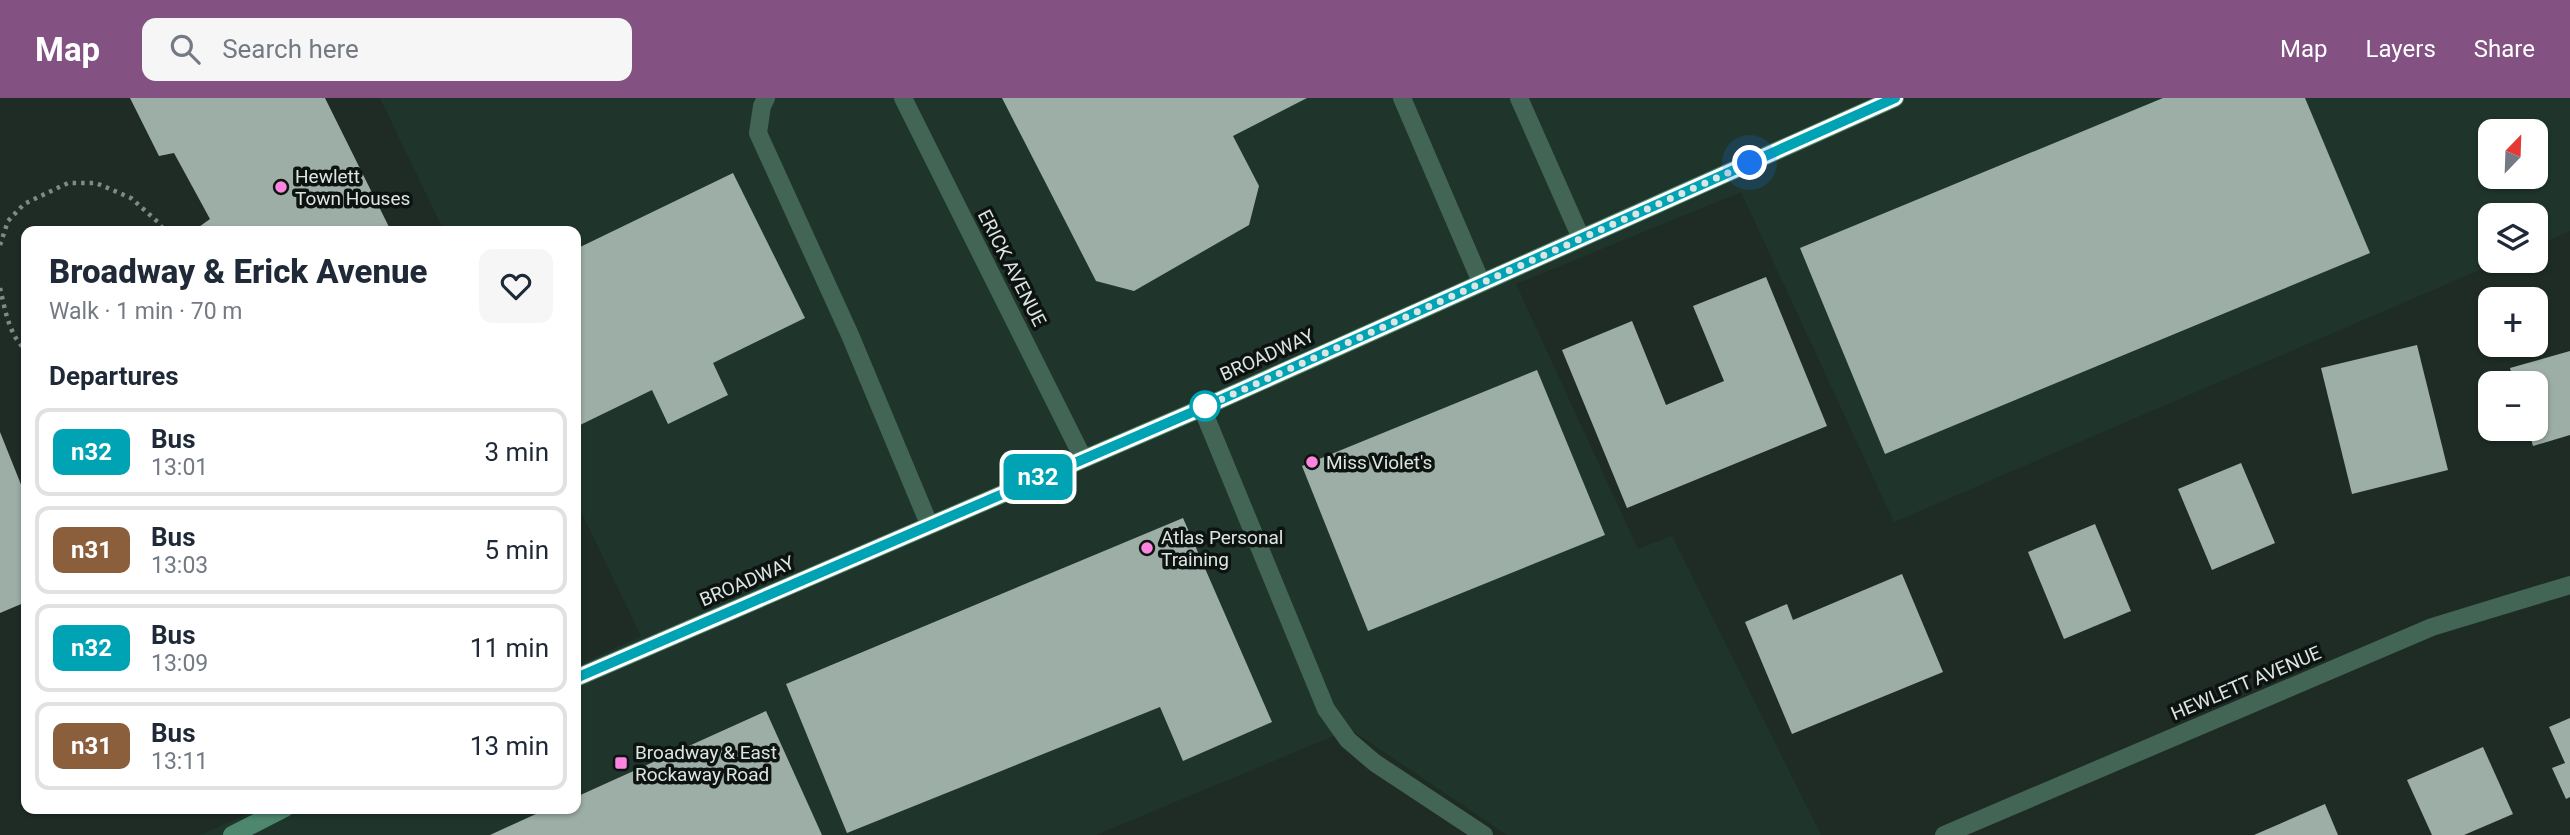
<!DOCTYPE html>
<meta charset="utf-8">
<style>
body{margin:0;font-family:Roboto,sans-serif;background:#f6f6f7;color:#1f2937;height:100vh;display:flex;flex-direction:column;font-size:26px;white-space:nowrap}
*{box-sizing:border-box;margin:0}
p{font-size:23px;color:#747a83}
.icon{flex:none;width:38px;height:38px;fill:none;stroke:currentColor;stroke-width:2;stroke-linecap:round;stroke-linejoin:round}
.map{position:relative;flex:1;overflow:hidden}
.panel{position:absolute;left:21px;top:128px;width:560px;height:588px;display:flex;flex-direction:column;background:#fff;border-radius:14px;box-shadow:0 2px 5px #0004}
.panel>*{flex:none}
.badge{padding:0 14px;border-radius:10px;font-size:24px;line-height:46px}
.needle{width:46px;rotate:23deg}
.tools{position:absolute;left:2478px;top:21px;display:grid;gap:14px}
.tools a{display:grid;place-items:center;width:70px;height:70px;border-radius:14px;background:#fff;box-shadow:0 2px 5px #0004;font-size:35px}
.you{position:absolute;width:35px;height:35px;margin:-18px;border:5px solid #fff;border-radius:50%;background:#1a73e8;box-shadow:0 0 0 10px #1a73e833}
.map>.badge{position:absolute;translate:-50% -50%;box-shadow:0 0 0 4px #fff}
h2{padding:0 28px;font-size:26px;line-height:63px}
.round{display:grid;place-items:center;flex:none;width:74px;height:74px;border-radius:14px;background:#f6f6f7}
.overview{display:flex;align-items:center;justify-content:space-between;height:119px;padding:0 28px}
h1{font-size:33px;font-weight:800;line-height:52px}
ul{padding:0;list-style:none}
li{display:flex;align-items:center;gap:21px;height:88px;margin:0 14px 10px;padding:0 14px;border:4px solid #e0e1e3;border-radius:14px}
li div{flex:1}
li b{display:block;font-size:26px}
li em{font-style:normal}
li .badge{min-width:77px;font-weight:700;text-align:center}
header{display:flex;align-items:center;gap:42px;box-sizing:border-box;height:98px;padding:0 35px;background:#835283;color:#fff}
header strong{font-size:33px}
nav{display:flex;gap:38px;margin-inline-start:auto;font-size:24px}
.search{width:490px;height:63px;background:#f6f6f7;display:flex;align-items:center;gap:18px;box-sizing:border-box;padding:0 24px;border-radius:14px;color:#747a83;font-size:26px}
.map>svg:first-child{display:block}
.built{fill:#1f352b;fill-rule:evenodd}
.building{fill:#9daea6}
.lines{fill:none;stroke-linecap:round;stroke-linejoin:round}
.path{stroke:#7f8a85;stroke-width:4.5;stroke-dasharray:3.5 5;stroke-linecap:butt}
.service{stroke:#426555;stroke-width:18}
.minor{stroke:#426555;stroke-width:18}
.secondary{stroke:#4d876e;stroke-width:18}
.line-casing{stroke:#fff;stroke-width:16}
.line{stroke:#00a3b4;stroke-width:10}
.walk{stroke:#dce5e1;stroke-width:7;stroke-dasharray:0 12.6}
.poi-dot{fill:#fe85df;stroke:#0d1310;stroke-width:2.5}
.stop-dot{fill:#fff;stroke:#00a3b4;stroke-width:3.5}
.labels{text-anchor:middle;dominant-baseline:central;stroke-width:7;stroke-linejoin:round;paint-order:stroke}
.poi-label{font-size:19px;fill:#dce5e1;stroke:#0d1310;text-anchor:start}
.street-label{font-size:19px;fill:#dce5e1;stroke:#0d1310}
</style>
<header>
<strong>Map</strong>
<div class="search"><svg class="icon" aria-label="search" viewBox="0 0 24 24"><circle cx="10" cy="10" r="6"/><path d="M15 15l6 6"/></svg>Search here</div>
<nav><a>Map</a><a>Layers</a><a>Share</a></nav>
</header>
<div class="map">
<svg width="2570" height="737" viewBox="0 0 2570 737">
<rect width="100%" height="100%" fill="#1f2c26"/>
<path class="built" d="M380,0h2190v133l-34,15v-31h-46v46h10l-606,261 -153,-330 -225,92 122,265 34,-13 149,299h-314l-157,-106 -254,106h-896l59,-26 317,-1v-142l65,-30 -65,-135v-270h-132zM2490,33h46v46h-46z"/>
<g class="building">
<path d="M130,0h195l66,133h-194l-1,-2 14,-10 -36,-66 -15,3z"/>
<path d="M1002,0h305l-74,38 26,50 -10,39 -115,66 -38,-10z"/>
<path d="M2163,0h142l65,155 -485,201 -85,-206z"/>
<path d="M733,75l72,145 -92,45 15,32 -60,29 -16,-34 -76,37v-178z"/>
<path d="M1766,179l61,149 -200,82 -65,-158 70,-29 34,84 58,-24 -31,-75z"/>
<path d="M2417,247l31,125 -96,24 -31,-126z"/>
<path d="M2570,253v84l-37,11 -5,-17h8v-46h-22l-4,-15z"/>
<path d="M1537,272l68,165 -237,96 -66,-165z"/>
<path d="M0,334l26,65v105l-26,11z"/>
<path d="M2241,365l34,80 -63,27 -34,-81z"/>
<path d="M1183,420l89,204 -89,39 -23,-54 -313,126 -61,-149z"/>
<path d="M2095,426l36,87 -67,28 -36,-87z"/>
<path d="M1902,476l41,98 -151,62 -47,-112 42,-18 6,16z"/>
<path d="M766,613l56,124h-332l59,-27h27v-11z"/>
<path d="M2570,620v79l-4,2 -14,-31 13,-5 -16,-36z"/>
<path d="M2483,649l30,67 -49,21h-32l-25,-55z"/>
<path d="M2325,706l13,31h-84z"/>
</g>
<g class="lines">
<g class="path">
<path d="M0,147l8,-24 16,-17 44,-21h28l35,15 28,25 5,8"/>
<path d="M0,190c5,21 9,48 26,62"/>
</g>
<g class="service">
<path d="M766,0l-4,8 -4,27 92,202 79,189"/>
<path d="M1402,0l79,184"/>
<path d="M1519,0l62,140"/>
</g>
<g class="minor">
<path d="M903,0l180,360"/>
<path d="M1202,310l124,301 22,31 27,23 109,72"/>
<path d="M1944,737l488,-208 138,-42"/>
</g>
<g class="secondary">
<path d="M576,580l626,-270 693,-310"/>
<path d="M232,737l53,-27"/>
</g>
</g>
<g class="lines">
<g class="line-casing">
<path id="line" d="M576,580l626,-270 693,-310"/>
</g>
<use href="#line" class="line"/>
<path class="walk" d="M1205,308l-3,2 548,-245"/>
</g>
<g class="poi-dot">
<circle cx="281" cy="89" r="7"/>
<circle cx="1312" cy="364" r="7"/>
<circle cx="1147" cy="450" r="7"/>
<rect x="614" y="658" width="14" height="14" rx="3.5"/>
</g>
<circle class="stop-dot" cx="1205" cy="308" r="14"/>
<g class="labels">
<g class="poi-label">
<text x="295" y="78">Hewlett<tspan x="295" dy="22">Town Houses</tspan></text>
<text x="1326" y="364">Miss Violet's</text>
<text x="1161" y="439">Atlas Personal<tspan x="1161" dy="22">Training</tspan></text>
<text x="635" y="654">Broadway &amp; East<tspan x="635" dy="22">Rockaway Road</tspan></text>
</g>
<g class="street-label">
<text transform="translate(1012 170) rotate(63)">ERICK AVENUE</text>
<text transform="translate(1267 257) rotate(-24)">BROADWAY</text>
<text transform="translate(747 483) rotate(-23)">BROADWAY</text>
<text transform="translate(2246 585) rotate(-23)">HEWLETT AVENUE</text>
</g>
</g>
</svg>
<div class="tools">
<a><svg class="needle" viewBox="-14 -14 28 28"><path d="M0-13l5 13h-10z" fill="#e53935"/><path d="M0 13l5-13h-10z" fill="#747a83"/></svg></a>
<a><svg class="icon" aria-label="layers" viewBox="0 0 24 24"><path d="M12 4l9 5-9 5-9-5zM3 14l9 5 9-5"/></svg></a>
<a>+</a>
<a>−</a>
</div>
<div class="you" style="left:1750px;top:65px"></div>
<b class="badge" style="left:1038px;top:379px;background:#00a3b4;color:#fff">n32</b>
<section class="panel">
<div class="overview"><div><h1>Broadway &amp; Erick Avenue</h1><p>Walk · 1 min · 70 m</p></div><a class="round"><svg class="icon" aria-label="heart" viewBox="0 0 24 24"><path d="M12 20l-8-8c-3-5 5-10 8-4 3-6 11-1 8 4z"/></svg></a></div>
<h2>Departures</h2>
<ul>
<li><span class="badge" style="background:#00a3b4;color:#fff">n32</span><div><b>Bus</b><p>13:01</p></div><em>3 min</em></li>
<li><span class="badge" style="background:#8b5e3c;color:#fff">n31</span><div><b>Bus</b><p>13:03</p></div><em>5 min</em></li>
<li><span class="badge" style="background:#00a3b4;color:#fff">n32</span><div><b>Bus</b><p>13:09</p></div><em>11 min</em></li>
<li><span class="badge" style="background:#8b5e3c;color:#fff">n31</span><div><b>Bus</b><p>13:11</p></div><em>13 min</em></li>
</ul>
</section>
</div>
